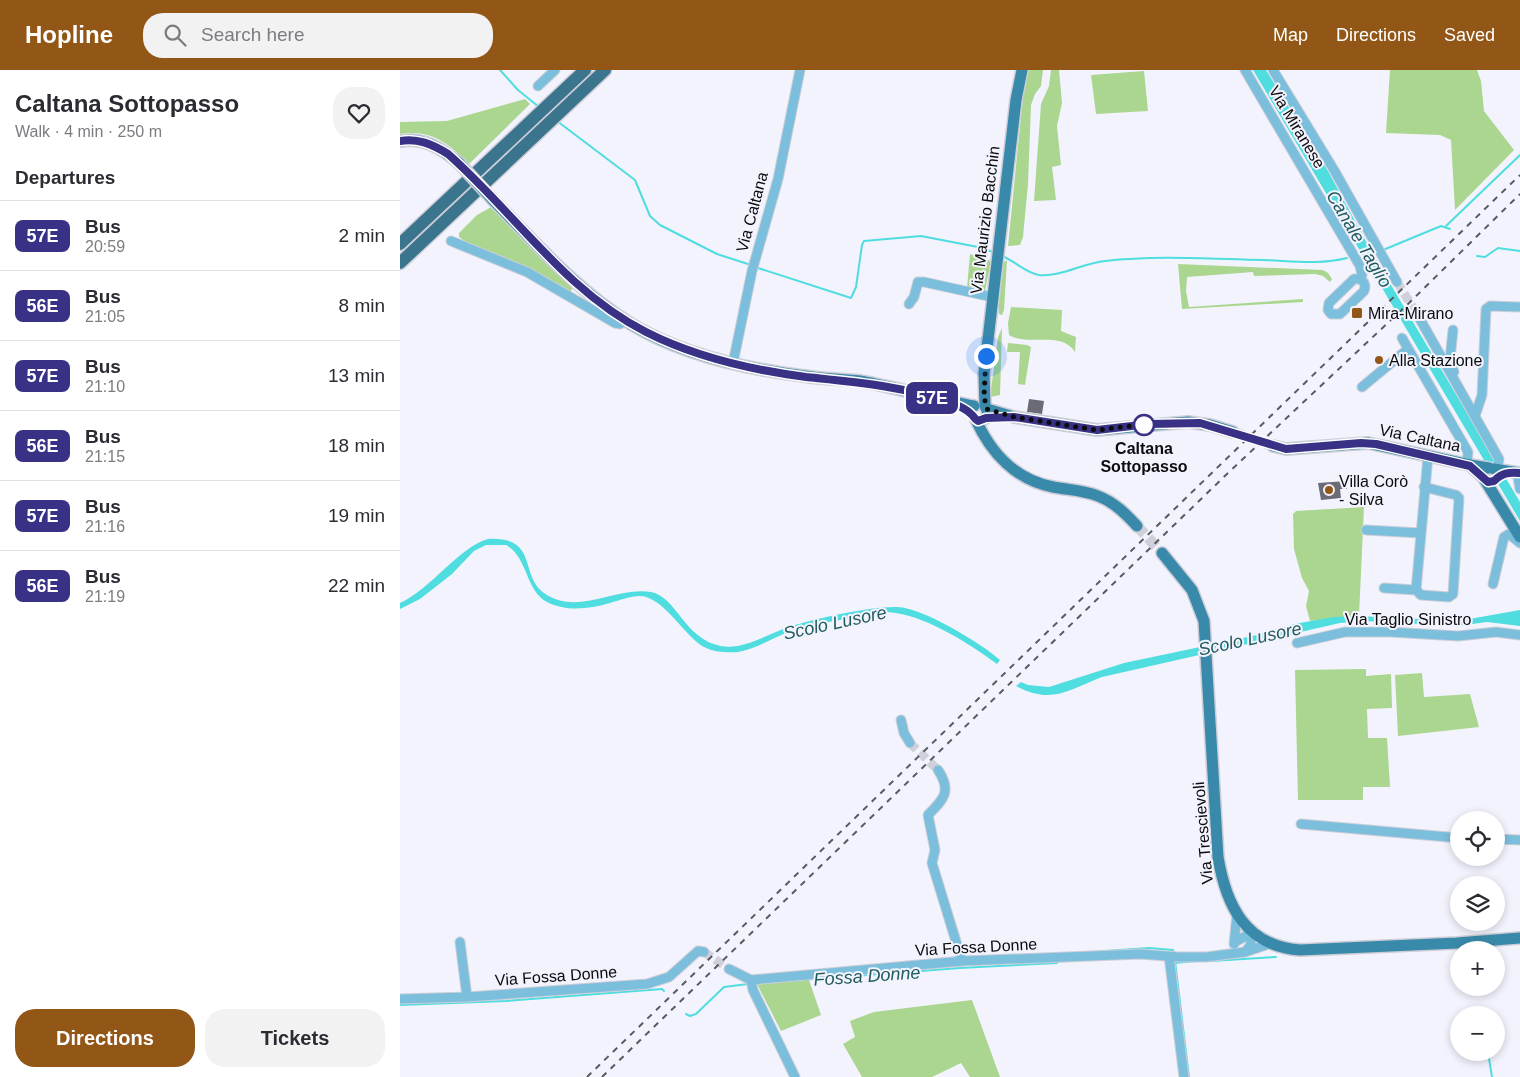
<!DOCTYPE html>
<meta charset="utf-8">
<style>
body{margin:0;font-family:Helvetica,sans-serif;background:#f2f2f3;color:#2b2b33;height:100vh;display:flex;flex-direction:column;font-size:19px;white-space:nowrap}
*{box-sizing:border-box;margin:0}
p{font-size:16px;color:#7c7c81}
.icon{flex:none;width:28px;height:28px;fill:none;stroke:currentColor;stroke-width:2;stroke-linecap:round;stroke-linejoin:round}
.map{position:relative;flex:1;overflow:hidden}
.sheet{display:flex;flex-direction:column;background:#fff;width:400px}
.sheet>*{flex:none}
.badge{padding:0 10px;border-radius:8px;font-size:18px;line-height:32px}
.buttons{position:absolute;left:1050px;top:741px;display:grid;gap:10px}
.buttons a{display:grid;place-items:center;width:55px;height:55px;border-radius:50%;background:#fff;box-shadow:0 2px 8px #0003;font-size:25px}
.you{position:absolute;width:25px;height:25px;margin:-12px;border:4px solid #fff;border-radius:50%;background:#1a73e8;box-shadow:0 0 0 8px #1a73e833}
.map>.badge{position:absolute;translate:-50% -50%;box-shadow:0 0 0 2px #fff}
h2{padding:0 15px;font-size:19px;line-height:45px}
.round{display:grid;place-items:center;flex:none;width:52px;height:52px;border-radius:20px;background:#f2f2f3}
.overview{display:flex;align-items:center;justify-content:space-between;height:85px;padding:0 15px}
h1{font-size:24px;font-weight:600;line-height:38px}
.action{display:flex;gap:10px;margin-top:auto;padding:10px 15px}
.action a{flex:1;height:58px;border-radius:20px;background:#925616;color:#fff;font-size:20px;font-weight:600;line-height:58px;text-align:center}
.action a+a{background:#f2f2f3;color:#2b2b33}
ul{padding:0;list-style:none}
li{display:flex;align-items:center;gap:15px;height:70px;padding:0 15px;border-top:1px solid #e1e1e2}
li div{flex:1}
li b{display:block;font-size:19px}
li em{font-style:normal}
li .badge{min-width:55px;font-weight:700;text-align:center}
header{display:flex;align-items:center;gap:30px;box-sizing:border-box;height:70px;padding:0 25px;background:#925616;color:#fff}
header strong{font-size:24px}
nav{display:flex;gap:28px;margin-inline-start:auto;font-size:18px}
.search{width:350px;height:45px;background:#f2f2f3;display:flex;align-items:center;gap:12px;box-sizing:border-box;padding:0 18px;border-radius:20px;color:#7c7c81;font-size:19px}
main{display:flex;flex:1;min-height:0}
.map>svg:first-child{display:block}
.green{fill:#abd690}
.water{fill:#4fdde0}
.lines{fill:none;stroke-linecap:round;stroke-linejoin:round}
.stream{stroke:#4fdde0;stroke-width:2}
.building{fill:#6b6b75}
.minor-tunnel{stroke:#d0d0da;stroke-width:9;stroke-dasharray:9 4.5;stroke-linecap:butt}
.major-tunnel{stroke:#d0d0da;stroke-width:11;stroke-dasharray:11 5.5;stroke-linecap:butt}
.minor-casing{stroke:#ceced8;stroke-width:11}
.major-casing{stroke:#ceced8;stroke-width:14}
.highway-casing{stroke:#ceced8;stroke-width:15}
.minor{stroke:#7bbfdd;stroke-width:9}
.major{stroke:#398aaa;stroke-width:11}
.highway{stroke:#3a748d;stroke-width:12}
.rail{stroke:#59595f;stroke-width:2;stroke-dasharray:6 6;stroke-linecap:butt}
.major-bridge-casing{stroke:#ceced8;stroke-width:14;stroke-linecap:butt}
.major-bridge{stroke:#398aaa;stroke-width:11}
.line-casing{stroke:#fff;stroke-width:11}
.line{stroke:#393185;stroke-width:8}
.walk{stroke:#0b0b0e;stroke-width:5;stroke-dasharray:0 9}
.poi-dot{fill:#925616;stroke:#f3f3fe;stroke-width:2}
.stop-dot{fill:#fff;stroke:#393185;stroke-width:2.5}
.labels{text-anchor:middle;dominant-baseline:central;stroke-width:4;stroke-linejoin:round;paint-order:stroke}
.street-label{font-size:16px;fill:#0b0b0e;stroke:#f3f3fe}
.poi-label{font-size:16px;fill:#0b0b0e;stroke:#f3f3fe;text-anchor:start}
.stop-label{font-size:16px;font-weight:bold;fill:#0b0b0e;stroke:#f3f3fe}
.water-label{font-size:18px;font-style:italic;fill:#215c5d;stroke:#f3f3fe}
</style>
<header>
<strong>Hopline</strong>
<div class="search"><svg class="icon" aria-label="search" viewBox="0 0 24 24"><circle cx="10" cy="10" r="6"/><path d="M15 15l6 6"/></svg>Search here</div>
<nav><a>Map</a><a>Directions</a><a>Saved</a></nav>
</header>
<main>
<section class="sheet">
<div class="overview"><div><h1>Caltana Sottopasso</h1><p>Walk · 4 min · 250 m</p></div><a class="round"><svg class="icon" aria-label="heart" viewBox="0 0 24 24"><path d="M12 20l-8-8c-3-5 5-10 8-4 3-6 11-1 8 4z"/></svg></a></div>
<h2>Departures</h2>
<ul>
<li><span class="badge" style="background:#393185;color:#fff">57E</span><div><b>Bus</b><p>20:59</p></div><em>2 min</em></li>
<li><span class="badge" style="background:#393185;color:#fff">56E</span><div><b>Bus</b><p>21:05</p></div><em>8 min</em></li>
<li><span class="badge" style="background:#393185;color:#fff">57E</span><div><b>Bus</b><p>21:10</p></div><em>13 min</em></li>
<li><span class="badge" style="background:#393185;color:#fff">56E</span><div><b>Bus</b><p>21:15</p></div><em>18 min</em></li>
<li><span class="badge" style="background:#393185;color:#fff">57E</span><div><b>Bus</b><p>21:16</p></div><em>19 min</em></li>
<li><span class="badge" style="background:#393185;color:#fff">56E</span><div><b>Bus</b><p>21:19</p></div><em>22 min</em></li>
</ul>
<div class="action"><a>Directions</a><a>Tickets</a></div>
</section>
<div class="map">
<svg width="1120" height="1007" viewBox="0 0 1120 1007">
<rect width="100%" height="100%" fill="#f3f3fe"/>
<g class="green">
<path d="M629,0h14l-2,16 -6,8 -4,11 -3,79 -5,53 -3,8 -12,1 16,-160z"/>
<path d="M651,0h8l3,33 -5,23 4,39 -9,2 4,33 -22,1 7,-97 8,-18z"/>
<path d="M990,0h87l4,11 3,30 30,39 -59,60 -4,-70 -11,-5 -54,-2z"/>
<path d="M744,1l4,40 -52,3 -5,-39z"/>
<path d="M125,29l5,5 -61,60c-20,-21 -39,-35 -69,-30v-12l47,-1z"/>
<path d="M93,136l80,80 -3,8 -99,-48 -12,-9v-4l18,-18z"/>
<path d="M570,184l21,7 -6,30 -18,-3z"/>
<path d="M607,190l-3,50 -2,5 -3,-1 -1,-10 4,-40z"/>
<path d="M778,194l145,6 5,3 4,6 -2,3 -7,-6 -8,-2 -61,2 -1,-4 -66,5 -1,14 3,16 114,-8v3l-121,7z"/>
<path d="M611,237l51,3 -1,21 15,6 -1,15c-14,-22 -46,-5 -66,-17l-1,-12z"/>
<path d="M602,258l-2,67 -10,2 8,-60z"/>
<path d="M608,273l19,2 4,2 -6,38 -7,-1 2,-32h-13z"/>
<path d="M964,437l-5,109 -49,5 -4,-15 3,-15 -7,-13 -8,-29 -1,-35 3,-3z"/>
<path d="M966,599v7l25,-2 1,34 -25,1 1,29h19l3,49h-27v13h-65l-3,-130z"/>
<path d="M1022,603l2,24 46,-3 9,33 -81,9 -3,-61z"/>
<path d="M408,907l13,38 -40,16 -25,-49z"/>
<path d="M572,930l28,77h-30l-9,-14 -29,14h-70l-19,-33 12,-7 -5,-16 24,-9z"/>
</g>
<g class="water">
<path d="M853,0h13l62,101 47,87 145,244v19z"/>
<path d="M88,469c53,-3 29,38 59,56 32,20 70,-9 104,-3 26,5 33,47 70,54 22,4 45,-11 65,-18 22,-8 97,-25 119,-20 25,5 76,35 95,52l-3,4c-29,-21 -73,-50 -110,-52 -30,6 -63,9 -93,18 -19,6 -37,19 -56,22 -10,1 -25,0 -34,-5 -20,-11 -40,-50 -64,-51 -10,0 -20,4 -30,7 -21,6 -43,9 -63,-1 -22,-12 -19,-45 -41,-57h-20l-12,6 -22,23 -32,25 -20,10v-6c30,-13 60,-57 88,-64z"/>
<path d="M1120,540v16l-33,-4 -30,4 -93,-5 -24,2 -238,54c-34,13 -50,28 -86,9l5,-4 7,3 21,2 75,-24 133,-28 37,-11 40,-7 25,-1 99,5z"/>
</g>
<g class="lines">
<g class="stream">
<path d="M100,0l18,20 21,17"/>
<path d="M157,51l78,59 15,36 10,9 57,29 34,11"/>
<path d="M1046,156l74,-71"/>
<path d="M983,180l58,-24 9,3"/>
<path d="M602,186c13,5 24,17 37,19 22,2 44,-12 66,-14 54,-6 106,-2 159,-1 28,1 56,5 83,-2"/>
<path d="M1077,186l8,1 13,-9 22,3"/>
<path d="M355,197l96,31 5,-11 6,-42 2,-4 57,-5 57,11 15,5"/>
<path d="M690,882l59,-4 24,2 1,4"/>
<path d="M775,891l14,116"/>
<path d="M811,891l65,-4"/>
<path d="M774,893l23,-2"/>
<path d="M388,911l172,-13 97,-5"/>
<path d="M0,935l106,-4 156,-12 2,2"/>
<path d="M1080,943v2"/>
<path d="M286,944l4,2 6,-2 28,-27 24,-3"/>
<path d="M1088,982l4,25"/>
</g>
</g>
<g class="building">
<path d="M629,329l15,2 -2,13 -15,-2z"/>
<path d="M947,411v8h-7l1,9 -20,2 -3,-17z"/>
</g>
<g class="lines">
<g class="minor-tunnel">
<path d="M997,212l20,32"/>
<path d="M510,673l28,27"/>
<path d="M304,882l25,17"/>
</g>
<g class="major-tunnel">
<path d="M833,362l40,14"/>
<path d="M737,456l25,27"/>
</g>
<g class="minor-casing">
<g id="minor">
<path d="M845,0l115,196 2,9 -2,4"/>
<path d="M873,0l61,100 63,112"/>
<path d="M138,16l17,-16"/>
<path d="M51,171l76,31 88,51 5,1 4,-4"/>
<path d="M954,209c8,-1 13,4 10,12l-24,23h-9l-3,-4 1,-7z"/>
<path d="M509,234l5,-7 4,-15h6l68,15"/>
<path d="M1017,244l82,145 -1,6 -4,4"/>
<path d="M1053,260l-3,29 4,13"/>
<path d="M1002,268l66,114 -1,13"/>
<path d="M333,293l19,-92 26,-92 22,-109"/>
<path d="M962,317l46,-38"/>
<path d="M1075,346l7,-21 4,-86 4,-3 30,1"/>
<path d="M1117,402l3,17"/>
<path d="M966,460l54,3"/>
<path d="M1093,514l11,-47 5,-3 11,9"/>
<path d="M984,518l32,2 5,5 28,2 4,-3 6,-96 -3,-3 -32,-8"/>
<path d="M1016,520l12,-134"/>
<path d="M897,573l48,-11h45l68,4 38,-4 24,3"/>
<path d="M501,650l3,13 6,10"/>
<path d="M538,700c14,21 6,29 -10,45l7,35 -3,13 30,98"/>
<path d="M901,754l158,14"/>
<path d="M1096,769l24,1"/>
<path d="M60,872l7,55"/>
<path d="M835,872l18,-10 -3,14 -5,6"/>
<path d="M834,874l3,-30"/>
<path d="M769,886l15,121"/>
<path d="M329,899l22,11 212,-19 178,-7 37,3h28l39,-5 27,-9"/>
<path d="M351,910l2,10 42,87"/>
<path d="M0,929l67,-2 180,-13 22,-7 29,-26 6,1"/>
</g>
</g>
<g class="major-casing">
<g id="major">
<path d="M0,71c24,-4 41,7 59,22"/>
<path d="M94,131c42,43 85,91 137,123 51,31 115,45 173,52 18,3 37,3 56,5 38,7 76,18 114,25"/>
<path d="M587,339l27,8 83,13 91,-8 22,3 23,7"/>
<path d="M586,348l2,-6 -3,-6 -1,-32 32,-274 6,-30"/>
<path d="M576,350c15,33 40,60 77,67 16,3 30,3 45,9 16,6 28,18 39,30"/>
<path d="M873,376l13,3 82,-6 102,22 19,3"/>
<path d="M1070,395l13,12 37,60"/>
<path d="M1094,399l26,4"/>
<path d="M762,483l30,37 12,31 14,236c8,48 27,89 82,93l157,-7 63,-5"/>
</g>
</g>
<g class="highway-casing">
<g id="highway">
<path d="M0,174l185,-174"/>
<path d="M0,193l205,-193"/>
</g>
</g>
<use href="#minor" class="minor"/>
<use href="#major" class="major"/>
<use href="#highway" class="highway"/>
<g class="rail">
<path d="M187,1007l933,-902"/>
<path d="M202,1007l626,-604 181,-170 111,-109"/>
</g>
<g class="major-bridge-casing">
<path id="major-bridge" d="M59,93l35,38"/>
</g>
<use href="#major-bridge" class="major-bridge"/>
</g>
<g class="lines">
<g class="line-casing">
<path id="line" d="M0,71c18,-3 32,3 48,13 66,58 117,137 198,178 49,25 106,38 160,45 48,5 98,9 145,26 6,2 15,6 20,11 3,2 3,5 7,7l8,-3 28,-1 83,13 52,-6 51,-1 86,26 75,-6 15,1 94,22 18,16 6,-1c8,-8 14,-9 26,-8"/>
</g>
<use href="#line" class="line"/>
<path class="walk" d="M586,286l-2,41 3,12 27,8 83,13 52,-6 -5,1"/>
</g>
<g class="poi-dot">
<rect x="951" y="237" width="12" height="12" rx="2.5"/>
<circle cx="979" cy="290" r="5"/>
<circle cx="929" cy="420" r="5"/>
</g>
<circle class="stop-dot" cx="744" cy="355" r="10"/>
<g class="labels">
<g class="street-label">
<text transform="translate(897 57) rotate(59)">Via Miranese</text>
<text transform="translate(352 142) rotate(-75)">Via Caltana</text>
<text transform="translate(585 150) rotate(-83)">Via Maurizio Bacchin</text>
<text transform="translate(1020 368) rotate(12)">Via Caltana</text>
<text x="1008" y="549">Via Taglio Sinistro</text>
<text transform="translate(803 763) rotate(-95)">Via Trescievoli</text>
<text transform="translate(576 877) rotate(-3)">Via Fossa Donne</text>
<text transform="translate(156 906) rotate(-4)">Via Fossa Donne</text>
</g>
<g class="poi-label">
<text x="968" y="243">Mira-Mirano</text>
<text x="989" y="290">Alla Stazione</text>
<text x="939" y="411">Villa Corò<tspan x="939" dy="18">- Silva</tspan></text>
</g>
<g class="stop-label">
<text x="744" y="378">Caltana<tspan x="744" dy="18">Sottopasso</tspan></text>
</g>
<g class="water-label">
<text transform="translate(959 169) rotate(59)">Canale Taglio</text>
<text transform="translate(435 553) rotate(-12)">Scolo Lusore</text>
<text transform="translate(850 569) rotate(-12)">Scolo Lusore</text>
<text transform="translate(467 906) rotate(-4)">Fossa Donne</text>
</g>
</g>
</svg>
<div class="buttons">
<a><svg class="icon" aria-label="locate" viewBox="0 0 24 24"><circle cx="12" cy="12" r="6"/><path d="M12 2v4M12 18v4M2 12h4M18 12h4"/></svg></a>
<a><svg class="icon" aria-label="layers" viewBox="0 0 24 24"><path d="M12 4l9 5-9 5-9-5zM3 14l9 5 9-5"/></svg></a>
<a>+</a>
<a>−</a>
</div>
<div class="you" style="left:586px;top:286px"></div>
<b class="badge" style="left:532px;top:328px;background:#393185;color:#fff">57E</b>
</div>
</main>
